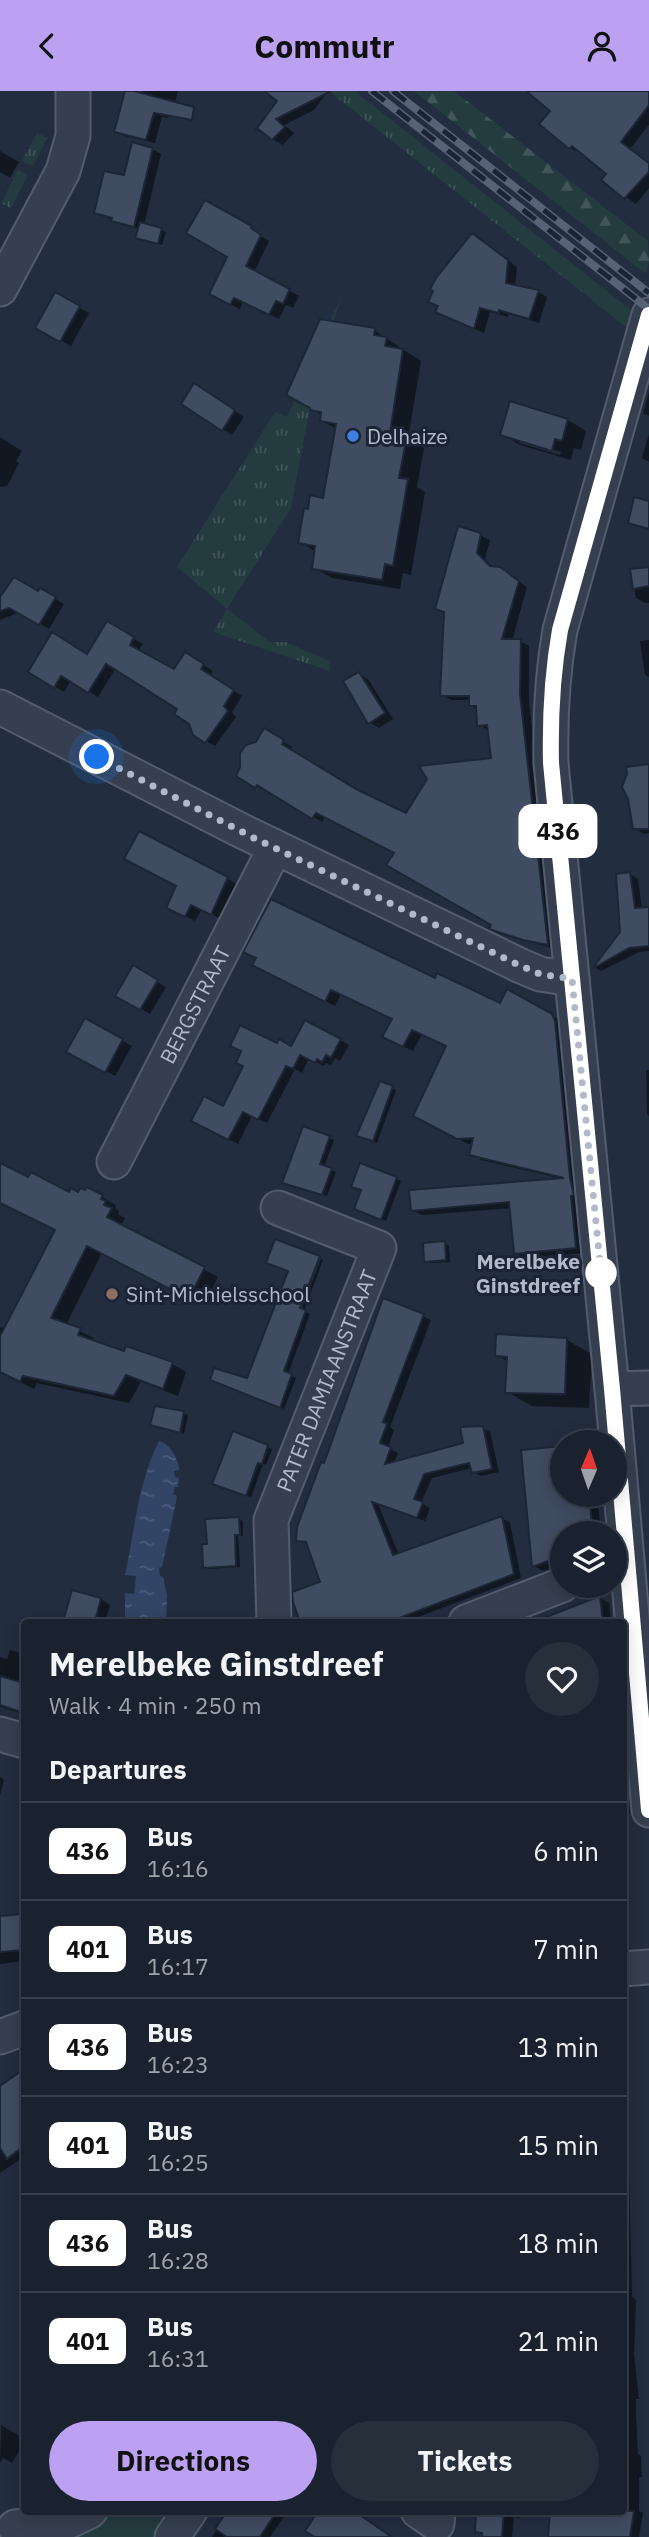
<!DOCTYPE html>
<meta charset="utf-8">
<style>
body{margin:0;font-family:"IBM Plex Sans",sans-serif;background:#272f3b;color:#f1f3f6;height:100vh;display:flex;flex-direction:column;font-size:26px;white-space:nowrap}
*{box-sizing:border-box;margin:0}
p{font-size:23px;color:#9fa4aa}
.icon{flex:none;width:38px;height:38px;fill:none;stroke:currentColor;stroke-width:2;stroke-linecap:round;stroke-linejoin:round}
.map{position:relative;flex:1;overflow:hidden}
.panel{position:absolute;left:21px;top:1528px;width:606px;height:896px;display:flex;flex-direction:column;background:#1a222f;border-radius:7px;box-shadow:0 4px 18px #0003,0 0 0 2px #383f4b}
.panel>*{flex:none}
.badge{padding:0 14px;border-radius:10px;font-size:24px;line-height:46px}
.needle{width:46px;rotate:2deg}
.buttons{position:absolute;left:550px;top:1339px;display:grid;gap:14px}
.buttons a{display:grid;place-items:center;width:77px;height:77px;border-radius:50%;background:#1a222f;box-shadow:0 4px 18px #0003,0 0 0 2px #383f4b;font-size:35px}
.you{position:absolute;width:35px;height:35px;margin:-18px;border:5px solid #fff;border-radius:50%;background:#1a73e8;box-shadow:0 0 0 10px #1a73e833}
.map>.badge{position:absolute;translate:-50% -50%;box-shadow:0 0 0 4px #fff}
h2{padding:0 28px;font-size:26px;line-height:63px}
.round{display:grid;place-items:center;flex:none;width:74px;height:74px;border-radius:37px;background:#272f3b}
.summary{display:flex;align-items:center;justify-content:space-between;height:119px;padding:0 28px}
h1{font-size:33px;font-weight:700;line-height:52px}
.primary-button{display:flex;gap:14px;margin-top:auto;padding:14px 28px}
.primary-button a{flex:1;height:80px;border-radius:42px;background:#bca0f2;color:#111;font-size:28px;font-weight:700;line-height:80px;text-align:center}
.primary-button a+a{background:#272f3b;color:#f1f3f6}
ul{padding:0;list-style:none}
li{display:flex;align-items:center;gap:21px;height:98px;padding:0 28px;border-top:2px solid #383f4b}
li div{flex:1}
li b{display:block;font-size:26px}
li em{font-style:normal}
li .badge{min-width:77px;font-weight:700;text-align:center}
header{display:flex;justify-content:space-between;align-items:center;height:91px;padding:0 28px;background:#bca0f2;color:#111;font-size:32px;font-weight:700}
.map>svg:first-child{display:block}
.grass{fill:url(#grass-tufts)}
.forest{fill:url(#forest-firs)}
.park{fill:#243b40}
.water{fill:url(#water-ripples)}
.shadow{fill:#0007;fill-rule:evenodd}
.building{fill:#404c62;stroke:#1d2636;stroke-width:2}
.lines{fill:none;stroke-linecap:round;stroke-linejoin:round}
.minor-casing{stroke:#545d6d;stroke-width:37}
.minor{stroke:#363f4f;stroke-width:33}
.rail-casing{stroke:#576276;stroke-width:8}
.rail{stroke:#1b2434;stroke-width:5;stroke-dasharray:16;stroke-linecap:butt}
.line-casing{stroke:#fff;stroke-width:16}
.line{stroke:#fff;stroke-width:10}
.walk{stroke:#b2baca;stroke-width:7;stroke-dasharray:0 12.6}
.shop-dot{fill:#3f7fe0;stroke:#1b2434;stroke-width:2.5}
.stop-dot{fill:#fff;stroke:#fff;stroke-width:3.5}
.education-dot{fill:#8d6e63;stroke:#1b2434;stroke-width:2.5}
.labels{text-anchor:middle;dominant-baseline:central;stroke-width:6;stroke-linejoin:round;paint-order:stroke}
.poi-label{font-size:21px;fill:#b2baca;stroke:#1b2434;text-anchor:start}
.street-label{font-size:21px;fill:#b2baca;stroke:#1b2434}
.stop-label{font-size:21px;font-weight:bold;fill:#b2baca;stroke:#1b2434;text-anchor:end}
</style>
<header><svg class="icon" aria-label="back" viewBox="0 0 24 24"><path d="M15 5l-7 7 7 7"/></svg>Commutr<svg class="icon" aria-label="person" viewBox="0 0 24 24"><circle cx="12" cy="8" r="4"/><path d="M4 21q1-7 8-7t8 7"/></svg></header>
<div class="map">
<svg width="649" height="2446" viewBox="0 0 649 2446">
<defs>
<pattern id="grass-tufts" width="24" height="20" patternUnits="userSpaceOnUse" patternTransform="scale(1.75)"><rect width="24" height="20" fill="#243b40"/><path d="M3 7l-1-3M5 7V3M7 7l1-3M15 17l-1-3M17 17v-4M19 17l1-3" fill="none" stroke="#41555a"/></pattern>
<pattern id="forest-firs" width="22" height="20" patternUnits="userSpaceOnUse" patternTransform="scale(1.75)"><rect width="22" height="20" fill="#243b40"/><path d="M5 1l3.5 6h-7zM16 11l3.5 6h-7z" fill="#41555a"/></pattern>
<pattern id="water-ripples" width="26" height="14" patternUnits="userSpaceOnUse" patternTransform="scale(1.75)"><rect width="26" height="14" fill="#324566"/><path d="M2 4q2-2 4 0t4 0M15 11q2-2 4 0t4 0" fill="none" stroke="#4d5e7b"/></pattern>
</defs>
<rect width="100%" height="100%" fill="#222d3f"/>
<g class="grass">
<path d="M329,0h26l277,220 -5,17z"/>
<path d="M37,42l10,5 -14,28 -11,-5z"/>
<path d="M18,79l10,5 -17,33 -10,-5z"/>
<path d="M341,206l-28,94 -22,117 -64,101 43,33h16l43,19 1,10 -117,-39 14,-23 -50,-42 98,-155 12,5z"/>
</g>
<path class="forest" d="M414,0h40l194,150 1,20 -3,13z"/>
<path class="park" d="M104,2420h68l-17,26h-107z"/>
<path class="water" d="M159,1350c11,3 17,15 20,26v3l-5,1 1,6 4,1 -1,9h-3l-2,7 4,2 -1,6 -14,65 -3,1 1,8 3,1 4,18 -1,27h-41v-29l9,1 2,-18 -11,-1c10,-46 13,-92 34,-134z"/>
<g class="shadow">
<path d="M127,0l16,4 -1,-4h36l-6,24 -3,-1 -1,4 -6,-1 -7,26 -30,-7 -9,-5z"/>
<path d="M267,0h52l6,4 -11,15 -30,15 10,8 -11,12 -26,-15 23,-29z"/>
<path d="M529,0h120v34l-19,24 19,14v25l-13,16 -33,-24 6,-7 -27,-21 -2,1 -10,-5 -17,-37z"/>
<path d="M152,58l9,5 -17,71 22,7 -4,13 -20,-5 -2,-11 -18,-4 -26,-12z"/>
<path d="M0,60l19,11 -9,16 -10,-6z"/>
<path d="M206,111l63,39 -15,31 45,24 -6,12 -7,-3 -7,14 -36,-18 -3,8 -20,-10 9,-43z"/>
<path d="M482,150l35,26 -2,20 23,5 9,5 -8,26 -30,-9 -1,3 -18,-5 -6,21 -37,-16 -7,-11z"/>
<path d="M56,204l33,18 -18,33 -34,-19z"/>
<path d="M374,239l47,31 -13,78 16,9 -7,39 8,5 -14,83 -8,-2 -3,16 -68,-11 -18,-10 2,-16 -16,-10 9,-31 16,-11 12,-71 -15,-8v-6l-10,-6z"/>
<path d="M204,300l40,26 -12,18 -9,-6z"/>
<path d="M649,301v24l-6,-3z"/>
<path d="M511,312l57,17 18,11 -5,19 -7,-2 -3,12 -51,-15 -18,-11zM519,348l42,13 -1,3 -41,-12z"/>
<path d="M649,343v28l-7,-4z"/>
<path d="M0,346l22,14 -6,10 3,2 -12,23 -7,1z"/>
<path d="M480,444l10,5 -5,19 9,9 15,6 18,13 -15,54h8l9,5v55l27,248 -56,-15 -9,-6 2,-3 -97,-72 -71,-36 -3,5 -56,-33 -1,2 -27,-16 27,-44 27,16 -2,3 68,42 49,24 86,-56 -5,-30 -9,-5 -1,-15 -8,-5v-5h-19l-9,-5 4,-82 -9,-5z"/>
<path d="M649,478v34h-4l-9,-5 -4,-28z"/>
<path d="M40,499l24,14 -15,25 -29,-17 -20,8v-20l38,-7z"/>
<path d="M108,533l35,20 -5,7 37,21 11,-18 27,17 -3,5 32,20 -10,16 4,5 -21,29 -21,-12 -3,-12 -11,-13 -64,-41 -18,29 -27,-17 -7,12 -34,-21 58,-15z"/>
<path d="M649,549v37l-4,-2 -5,-34z"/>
<path d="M359,583l9,5 25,40 -14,9 -10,-6z"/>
<path d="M649,675v67l-5,1 -9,-6z"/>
<path d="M630,783l8,5 4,30h7v42l-10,1 -38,19 -8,-4 29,-34z"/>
<path d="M227,787l9,6 -15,35 -19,-10 -7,12 -17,-9z"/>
<path d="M133,877l33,19 -16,27 -33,-19z"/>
<path d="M264,879l172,11 65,24 47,8 10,6 7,12 20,222 -60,5 -10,-5 -3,-45 -90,7 -10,-5 150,-31 -81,-19 -10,-6 3,-10h-6l-44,-23 24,-75 -26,-12 -9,17 -19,-9v-23l-53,-25 -6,12z"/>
<path d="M86,929l46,26 -17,30 -46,-25z"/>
<path d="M306,931l43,23 -9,16 -5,-3 -4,7 -5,-2 -2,3 -15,-8 -7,15 -7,-4 -28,54 -15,-7 -14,28 -37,-18 23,-18 53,-63 15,4z"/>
<path d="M646,979h3v46l-2,-2z"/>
<path d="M392,997l4,2 -19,53 -14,-6z"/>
<path d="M304,1037l30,12 -10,27 12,5 -9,24 -18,-6 -1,2 -24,-9z"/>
<path d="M0,1074l29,14 41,15 16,-1 2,-4 28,16 -1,3 4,3 -1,3 7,4 -4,8 97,51 -14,28 -102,-52 -36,72 28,13 -1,4 32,11 47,11 14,8 -8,24 -37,-14 -12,21 -92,-20 -3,6 -34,-17v-45l5,2 52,-98 -57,-29z"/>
<path d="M361,1074l40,16 -15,40 -26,-10 3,-20z"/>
<path d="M445,1152l4,3 1,16 -20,1 -4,-2z"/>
<path d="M318,1166l-22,58 3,1 22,-58 2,2 -19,51 6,3 -22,60 8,4 -12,31 -68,-28 32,-1z"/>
<path d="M385,1210l46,19 -41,107 4,3 -6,18 10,5 -4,10 72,-19 16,-16 8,4 9,40 -18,4 -8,-5 -1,-3 -40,10 -11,25 9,5 -5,13 -47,-17 21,51 103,-37 8,5 11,55 -116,44h-103l-8,-20 28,-19 -13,-38 -11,-5z"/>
<path d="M567,1249l25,14 -3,54 -57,-2 -25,-14 2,-30 -13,-7z"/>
<path d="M183,1322l5,2 -4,19 -28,-7z"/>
<path d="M234,1342l38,16 -6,16 -3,-1 -12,33 -32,-11z"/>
<path d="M562,1404h35l4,38h-39v31l-19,7 -9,-5z"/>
<path d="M238,1428l5,2v15h-5l2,31 -31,2 -4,-3 4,-20z"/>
<path d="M73,1501l28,7 9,6 -5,17h-40z"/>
<path d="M600,1507l9,5 2,19h-75z"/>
<path d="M10,1559l14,4v60l-24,-7v-50l7,2z"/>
<path d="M623,1655l7,68 -7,1z"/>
<path d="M0,1686l4,3 -4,15z"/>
<path d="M24,1823v47l-24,3v-46z"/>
<path d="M24,1981v85l-24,16v-84z"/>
<path d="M623,2035l5,3 4,168 4,3 -2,54 5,45h-3v16l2,39 3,2 1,21h-3v34l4,2 -4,24h-90l74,-26z"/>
<path d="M1,2334l23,14v4l-12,20 -9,-5 -3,5z"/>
<path d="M229,2420h59l-18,26h-58z"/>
<path d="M474,2420h46v7l-6,-1 -2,20h-28l-7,-6 1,-12 -4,-2z"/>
</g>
<g class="building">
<path d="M125,0h9l60,16 -2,13 -38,-7 -8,27 -32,-8z"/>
<path d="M264,0h67l-55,28 9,8 -13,13 -14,-11 -3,2 22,-30z"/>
<path d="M526,0h123v14l-28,37 28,21v9l-25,27 -23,-19 5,-6 -34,-28 -3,3 -30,-25 11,-13z"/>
<path d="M132,51l21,6 -19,79 -23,-6 1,-3 -18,-5 10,-42 20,4z"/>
<path d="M205,109l47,26 -1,2 10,7 -15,31 44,23 -7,15 -7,-3 -7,14 -35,-17 -4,7 -21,-11 18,-37 -41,-24z"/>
<path d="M140,131l22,6 -4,16 -23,-6z"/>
<path d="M472,142l36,27 -2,23 33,7 -10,29 -30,-9v3l-19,-5 -6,21 -39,-17 3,-6 -10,-4 5,-11 -3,-2 6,-11z"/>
<path d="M55,201l25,14 -20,36 -25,-14z"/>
<path d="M320,228l55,9 -1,7 13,2 -2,9 18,3 -13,84 17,3 -8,42 9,1 -15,87 -8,-2 -3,16 -70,-11 3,-23 -17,-3 6,-35 4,1 2,-14 13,3 13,-74 -16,-3 1,-9 -11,-2v-2l-24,-13z"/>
<path d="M194,292l41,27 -13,21 -41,-27z"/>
<path d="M510,310l58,18 -6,22 -7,-2 -3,12 -52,-16z"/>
<path d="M634,406l15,4v28l-21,-6z"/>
<path d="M458,435l23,7 -4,20 13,13 10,1 19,14 -17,58h19l-1,55 28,251 -25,-5 -34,-11 2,-4 -105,-60 8,-12 -78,-40 -4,6 -55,-34 -2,3 -19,-12 4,-9v-14l6,-8 10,-3 8,-14 20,12 -2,4 74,45 50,24 21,-34 -8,-13 72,-8 -4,-33 -10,1 -1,-20h-7v-10h-29l4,-84 -9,-3z"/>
<path d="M649,476v19l-16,3 -3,-20z"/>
<path d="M14,486l24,14 2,-3 16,9 -17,28 -30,-17 -9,3v-14z"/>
<path d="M107,530l27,16 -4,8 44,24 11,-17 19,12 -3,5 33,21 -10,16 4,5 -23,32 -12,-8 -4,-11 -15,-10 3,-5 -71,-45 -18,29 -27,-17 -7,12 -26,-16 24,-40 35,22z"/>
<path d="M359,581l26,41 -17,11 -25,-43z"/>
<path d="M649,673v65h-16l-5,-30 -6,-12 5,-13 -1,-7z"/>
<path d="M139,740l89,46 -17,38 -20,-10 -6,12 -19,-9 10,-22 -52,-27z"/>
<path d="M630,781l5,36 14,-1v39l-20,2 -37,21 28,-37 -4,-58z"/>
<path d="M271,808l164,79 2,-5 63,30 7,-14 45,25 3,7 15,157 4,17 -3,1 5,52 -62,6 -5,-52 -98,9 -2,-21 155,-12 -95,-23 4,-17 -16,1 -44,-23 33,-70 -34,-16 -9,17 -21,-10 10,-18 -61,-29 -6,12 -73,-37 4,-7 -13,-6z"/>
<path d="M133,874l25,15 -18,30 -25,-14z"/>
<path d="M85,927l38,21 -18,34 -39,-21z"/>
<path d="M305,929l36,19 -10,19 -5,-3 -4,7 -5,-3 -2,4 -15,-8 -7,14 -7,-3 -28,54 -15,-8 -15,28 -37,-19 13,-25 19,10 20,-40 -7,-3 5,-12 -11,-5 10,-21 37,18 2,-4 12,7z"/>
<path d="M380,990l13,5 -20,55 -17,-5z"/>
<path d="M303,1035l27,10 -10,28 12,4 -10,27 -40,-12z"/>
<path d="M0,1072l28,14 3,-5 38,20 2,-4 7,4 2,-4 5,2 2,-3 16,8 -2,4 5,2 -2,4 8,3 -5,9 98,50 -16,32 -102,-53 -36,72 30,10 -3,7 46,16 2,-5 47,16 -10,27 -37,-14 -12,21 -91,-20 -3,6 -20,-10v-36l55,-106 -55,-27z"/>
<path d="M360,1072l37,14 -16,43 -27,-11 7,-19 -10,-3z"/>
<path d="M275,1148l45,17 -20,52 6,2 -22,61 8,3 -12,34 -70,-28 4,-12 33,10 41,-107 -22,-8z"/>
<path d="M445,1150l1,19 -22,2 -1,-19z"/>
<path d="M383,1207l41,16 -41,108 4,2 -7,19 11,4 -6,17 78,-21 -3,-16 23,-1 9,43 -20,4 -3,-10 -45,11 -10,25 9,3 -6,16 -45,-16 21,53 109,-39 12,58 -125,48h-89l-7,-20 -1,-10 28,-10 -14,-40 -10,-1 1,-14 24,-65 3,1z"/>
<path d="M496,1243l71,4 -2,56 -60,-1 2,-36 -12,-1z"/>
<path d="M155,1315l29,5 -4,22 -30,-8z"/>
<path d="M233,1340l35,14 -6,19 -4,-1 -12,33 -34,-12z"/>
<path d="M562,1355v49h27l4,38h-31v23l-30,11 -11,-117z"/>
<path d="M239,1426l1,18h-5l1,31 -33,2 -1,-24h5l-2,-25z"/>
<path d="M72,1499l29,8 -6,24h-32z"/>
<path d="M600,1505l3,26h-67v-1z"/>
<path d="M0,1585l24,7v30l-24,-8z"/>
<path d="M24,1823v36l-24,2v-36z"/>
<path d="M24,1978v77l-17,13 -7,-11v-62z"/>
<path d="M227,2420h50l-17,26h-33l-12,-8z"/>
<path d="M318,2420h36l38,26h-77l-10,-6z"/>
<path d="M476,2420h28l-2,26h-20v-4l-7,-1z"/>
<path d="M550,2420h84l-4,26h-82z"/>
</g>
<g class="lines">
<g class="minor-casing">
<g id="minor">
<path d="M0,198l63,-118 10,-35v-45"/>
<path d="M649,224l-89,315c-8,45 -10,88 -9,133l61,626 37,421"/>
<path d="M0,616l238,122 283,137 19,8 32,5"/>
<path id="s1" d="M114,1071l161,-314"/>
<path d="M612,1298l37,-1"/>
<path id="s2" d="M274,1531l-3,-102 108,-272 -101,-40"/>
<path d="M466,1531l96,-37"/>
<path d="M0,1643l24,7"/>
<path d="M623,1878l26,-2"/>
<path d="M0,1946l24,-9"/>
<path d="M418,2420l19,13 1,-13"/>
<path d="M15,2436l52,-5 23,-11"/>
<path d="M172,2446l18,-26"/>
</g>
</g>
<use href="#minor" class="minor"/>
<g class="rail-casing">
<g id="rail">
<path d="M372,0l277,218"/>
<path d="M393,0l256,202"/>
</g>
</g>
<use href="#rail" class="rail"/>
</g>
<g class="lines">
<g class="line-casing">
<path id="line" d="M649,224l-89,315c-8,45 -10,88 -9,133l61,626 37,421"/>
</g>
<use href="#line" class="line"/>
<path class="walk" d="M97,666l157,81 267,128 19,8 32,5 29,294"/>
</g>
<circle class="shop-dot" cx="353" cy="345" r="7"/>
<circle class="stop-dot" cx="601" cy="1182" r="14"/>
<circle class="education-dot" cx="112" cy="1203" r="7"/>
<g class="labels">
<g class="poi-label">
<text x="367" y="345">Delhaize</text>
<text x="126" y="1203">Sint-Michielsschool</text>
</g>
<g class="street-label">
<text stroke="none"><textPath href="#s1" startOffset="177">BERGSTRAAT</textPath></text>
<text stroke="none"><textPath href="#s2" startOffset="252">PATER DAMIAANSTRAAT</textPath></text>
</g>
<g class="stop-label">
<text x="580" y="1170">Merelbeke<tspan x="580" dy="24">Ginstdreef</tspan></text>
</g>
</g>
</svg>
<div class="buttons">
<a><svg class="needle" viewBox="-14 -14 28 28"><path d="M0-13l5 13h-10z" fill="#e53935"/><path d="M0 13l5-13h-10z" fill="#9fa4aa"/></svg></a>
<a><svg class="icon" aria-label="layers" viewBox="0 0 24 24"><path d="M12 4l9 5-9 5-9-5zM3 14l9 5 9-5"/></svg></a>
</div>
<div class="you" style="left:97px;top:666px"></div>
<b class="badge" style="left:558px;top:740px;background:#fff;color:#111">436</b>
<section class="panel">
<div class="summary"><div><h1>Merelbeke Ginstdreef</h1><p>Walk · 4 min · 250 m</p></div><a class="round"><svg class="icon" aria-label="heart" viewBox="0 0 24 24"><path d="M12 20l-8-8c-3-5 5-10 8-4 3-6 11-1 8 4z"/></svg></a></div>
<h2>Departures</h2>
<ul>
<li><span class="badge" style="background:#fff;color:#111">436</span><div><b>Bus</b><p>16:16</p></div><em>6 min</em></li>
<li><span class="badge" style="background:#fff;color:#111">401</span><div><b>Bus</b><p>16:17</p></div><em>7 min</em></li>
<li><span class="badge" style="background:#fff;color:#111">436</span><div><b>Bus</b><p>16:23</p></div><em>13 min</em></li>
<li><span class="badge" style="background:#fff;color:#111">401</span><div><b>Bus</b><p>16:25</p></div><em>15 min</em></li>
<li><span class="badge" style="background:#fff;color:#111">436</span><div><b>Bus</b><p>16:28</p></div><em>18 min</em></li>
<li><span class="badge" style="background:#fff;color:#111">401</span><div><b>Bus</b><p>16:31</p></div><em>21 min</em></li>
</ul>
<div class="primary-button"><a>Directions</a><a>Tickets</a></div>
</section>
</div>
